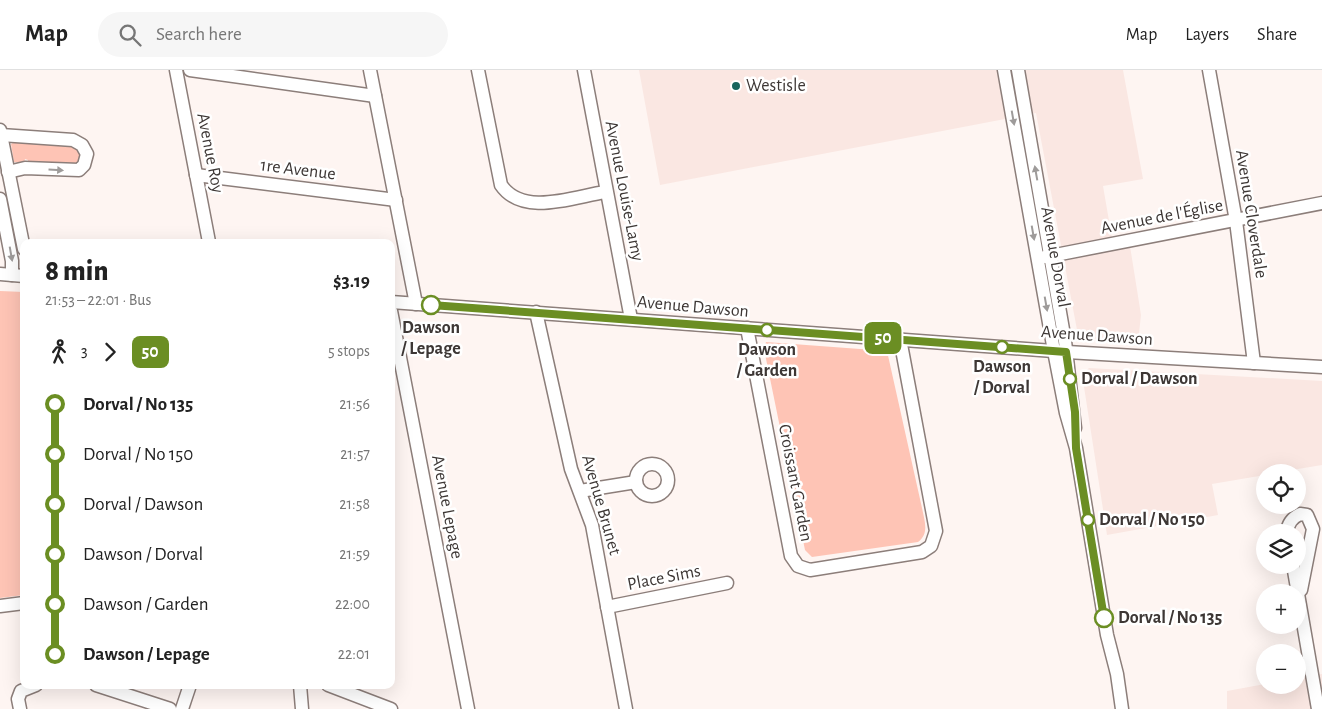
<!DOCTYPE html>
<meta charset="utf-8">
<style>
body{margin:0;font-family:"Alegreya Sans",sans-serif;background:#f6f6f6;color:#222;height:100vh;display:flex;flex-direction:column;font-size:19px;white-space:nowrap}
*{box-sizing:border-box;margin:0}
p{font-size:16px;color:#767676}
.icon{flex:none;width:28px;height:28px;fill:none;stroke:currentColor;stroke-width:2;stroke-linecap:round;stroke-linejoin:round}
.map{position:relative;flex:1;overflow:hidden}
.panel{position:absolute;left:20px;top:169px;width:375px;height:450px;display:flex;flex-direction:column;background:#fff;border-radius:10px;box-shadow:0 5px 20px #0002}
.panel>*{flex:none}
.badge{padding:0 10px;border-radius:8px;font-size:18px;line-height:32px}
.tools{position:absolute;left:1256px;top:394px;display:grid;gap:10px}
.tools a{display:grid;place-items:center;width:50px;height:50px;border-radius:50%;background:#fff;box-shadow:0 5px 20px #0002;font-size:25px}
.map>.badge{position:absolute;translate:-50% -50%;box-shadow:0 0 0 2px #fff}
.legs{display:flex;align-items:center;gap:8px;height:55px;padding:0 25px;font-size:16px}
.legs p{margin-inline-start:auto}
.head{display:flex;align-items:center;justify-content:space-between;height:85px;padding:0 25px}
h1{font-size:28px;font-weight:800;line-height:38px}
ul{padding:0 25px;list-style:none}
li{display:flex;align-items:center;gap:18px;height:50px;font-size:19px}
li i{display:grid;place-items:center;width:8px;height:100%;margin:0 6px;background:currentColor}
li i::after{content:'';width:12px;height:12px;margin:-6px;border:4px solid;border-radius:50%;background:#fff}
li p{margin-inline-start:auto}
li:first-child i{background:linear-gradient(#0000 50%,currentColor 0)}
li:last-child i{background:linear-gradient(currentColor 50%,#0000 0)}
header{display:flex;align-items:center;gap:30px;box-sizing:border-box;height:70px;padding:0 25px;background:#fff;border-bottom:1px solid #e0e0e0}
header strong{font-size:24px}
nav{display:flex;gap:28px;margin-inline-start:auto;font-size:18px}
.search{width:350px;height:45px;background:#f6f6f6;display:flex;align-items:center;gap:12px;box-sizing:border-box;padding:0 18px;border-radius:28px;color:#767676;font-size:19px}
.map>svg:first-child{display:block}
.built{fill:#fae7e2}
.green{fill:#fec4b5}
.lines{fill:none;stroke-linecap:round;stroke-linejoin:round}
.minor-casing{stroke:#8c7e7a;stroke-width:15}
.minor{stroke:#fff;stroke-width:12}
.oneway{fill:#9e9b9a}
.line-1-casing{stroke:#fff;stroke-width:11}
.line-1{stroke:#6b8e23;stroke-width:8}
.poi-dot{fill:#17645d;stroke:#fff;stroke-width:2}
.stop-1-dot{fill:#fff;stroke:#6b8e23;stroke-width:2.5}
.labels{text-anchor:middle;dominant-baseline:central;stroke-width:5;stroke-linejoin:round;paint-order:stroke}
.poi-label{font-size:18px;fill:#3d3735;stroke:#fff;text-anchor:start}
.street-label{font-size:18px;fill:#3d3735;stroke:#fff}
.stop-label{font-size:18px;font-weight:bold;fill:#3d3735;stroke:#fff}
</style>
<header>
<strong>Map</strong>
<div class="search"><svg class="icon" aria-label="search" viewBox="0 0 24 24"><circle cx="10" cy="10" r="6"/><path d="M15 15l6 6"/></svg>Search here</div>
<nav><a>Map</a><a>Layers</a><a>Share</a></nav>
</header>
<div class="map">
<svg width="1322" height="639" viewBox="0 0 1322 639">
<rect width="100%" height="100%" fill="#fef5f2"/>
<g class="built">
<path d="M639,0h484l20,109 -40,7 11,64 16,-4 11,69 -3,27 -56,-4 -4,-3 -42,-222 -376,72z"/>
<path d="M1089,298l233,13v84l-42,7h-15v3l-53,9 6,31 -111,20 -25,-161z"/>
<path d="M1322,604v35h-95v-18l38,-7 33,1v-6z"/>
</g>
<g class="green">
<path d="M16,71l59,5 6,8 -5,10 -48,-1v-3l-3,-1 -1,4 -10,-1 -3,-18z"/>
<path d="M0,221l24,1v303l-24,3z"/>
<path d="M766,272l121,9 35,157c2,11 8,26 -4,34l-106,15 -7,-7 -41,-201z"/>
</g>
<g class="lines">
<g class="minor-casing">
<g id="minor">
<path d="M176,0l33,172"/>
<path d="M190,0l185,26"/>
<path d="M370,0l46,234"/>
<path d="M478,0l23,115c22,32 72,12 104,7"/>
<path d="M584,0l47,249"/>
<path d="M1004,0l50,281 12,62 10,35 31,187 10,39 5,35"/>
<path d="M1018,0l47,271 10,87"/>
<path d="M1209,0l27,151 18,142"/>
<path d="M0,60l24,119"/>
<path d="M1,65l72,5 9,5 5,9 -3,11 -5,5 -54,-2 -17,4"/>
<path d="M196,105l200,25"/>
<path d="M0,129l12,62v14"/>
<path d="M1045,187l277,-54"/>
<path d="M0,204l24,2"/>
<path d="M391,232l676,50 255,15"/>
<path d="M391,241l77,398"/>
<path d="M536,242l35,157 21,56 34,184"/>
<path d="M747,258l44,228 7,10 12,4 112,-18 9,-6 5,-15 -36,-192"/>
<circle cx="652" cy="410" r="16"/>
<path d="M580,421l56,-9"/>
<path d="M1287,462c1,-9 5,-14 13,-18l7,1 6,14 -12,61"/>
<path d="M1293,495l25,144"/>
<path d="M0,536l24,-3"/>
<path d="M607,537l120,-24"/>
<path d="M96,615l74,24"/>
<path d="M300,615l2,24"/>
<path d="M328,615l63,24"/>
<path d="M20,639l-2,-10 3,-8 15,-6"/>
<path d="M182,639l8,-24"/>
</g>
</g>
<use href="#minor" class="minor"/>
</g>
<defs><path id="oneway-solid" d="M-6-.8H1V-3.2L6.5 0L1 3.2V.8H-6Z" transform="scale(1.25)"/></defs>
<g class="oneway">
<use href="#oneway-solid" transform="translate(1013 48) rotate(80)"/>
<use href="#oneway-solid" transform="translate(56 100) rotate(4)"/>
<use href="#oneway-solid" transform="translate(1036 103) rotate(-100)"/>
<use href="#oneway-solid" transform="translate(1033 163) rotate(80)"/>
<use href="#oneway-solid" transform="translate(11 184) rotate(80)"/>
<use href="#oneway-solid" transform="translate(1046 234) rotate(80)"/>
</g>
<g class="lines">
<g class="line-1-casing">
<path id="line-1" d="M431,235l635,47 9,60 1,36 28,170"/>
</g>
<use href="#line-1" class="line-1"/>
</g>
<circle class="poi-dot" cx="736" cy="16" r="5"/>
<g class="stop-1-dot">
<circle cx="431" cy="235" r="9"/>
<circle cx="767" cy="260" r="6"/>
<circle cx="1002" cy="277" r="6"/>
<circle cx="1070" cy="309" r="6"/>
<circle cx="1088" cy="450" r="6"/>
<circle cx="1104" cy="548" r="9"/>
</g>
<g class="labels">
<g class="poi-label">
<text x="746" y="16">Westisle</text>
</g>
<g class="street-label">
<text transform="translate(210 83) rotate(79)">Avenue Roy</text>
<text transform="translate(298 100) rotate(7)">1re Avenue</text>
<text transform="translate(624 121) rotate(79)">Avenue Louise-Lamy</text>
<text transform="translate(1251 144) rotate(81)">Avenue Cloverdale</text>
<text transform="translate(1162 147) rotate(-11)">Avenue de l'Église</text>
<text transform="translate(1055 187) rotate(80)">Avenue Dorval</text>
<text transform="translate(693 237) rotate(5)">Avenue Dawson</text>
<text transform="translate(1097 266) rotate(4)">Avenue Dawson</text>
<text transform="translate(795 413) rotate(79)">Croissant Garden</text>
<text transform="translate(601 435) rotate(74)">Avenue Brunet</text>
<text transform="translate(447 437) rotate(79)">Avenue Lepage</text>
<text transform="translate(664 508) rotate(-11)">Place Sims</text>
</g>
<g class="stop-label">
<text x="431" y="258">Dawson<tspan x="431" dy="21">/ Lepage</tspan></text>
<text x="767" y="280">Dawson<tspan x="767" dy="21">/ Garden</tspan></text>
<text x="1002" y="297">Dawson<tspan x="1002" dy="21">/ Dorval</tspan></text>
<text x="1081" y="309" text-anchor="start">Dorval / Dawson</text>
<text x="1099" y="450" text-anchor="start">Dorval / No 150</text>
<text x="1118" y="548" text-anchor="start">Dorval / No 135</text>
</g>
</g>
</svg>
<div class="tools">
<a><svg class="icon" aria-label="locate" viewBox="0 0 24 24"><circle cx="12" cy="12" r="6"/><path d="M12 2v4M12 18v4M2 12h4M18 12h4"/></svg></a>
<a><svg class="icon" aria-label="layers" viewBox="0 0 24 24"><path d="M12 4l9 5-9 5-9-5zM3 14l9 5 9-5"/></svg></a>
<a>+</a>
<a>−</a>
</div>
<b class="badge" style="left:883px;top:268px;background:#6b8e23;color:#fff">50</b>
<section class="panel">
<div class="head"><div><h1>8 min</h1><p>21:53 – 22:01 · Bus</p></div><b>$3.19</b></div>
<div class="legs"><svg class="icon" aria-label="walk" viewBox="0 0 24 24"><circle cx="13" cy="4" r="2"/><path d="M13 8l-2 6 4 7M11 14l-3 7M7 12l3-4h3l4 4"/></svg>3<svg class="icon" aria-label="forward" viewBox="0 0 24 24"><path d="M9 5l7 7-7 7"/></svg><b class="badge" style="background:#6b8e23;color:#fff">50</b><p>5 stops</p></div>
<ul>
<li><i style="color:#6b8e23"></i><b>Dorval / No 135</b><p>21:56</p></li>
<li><i style="color:#6b8e23"></i><span>Dorval / No 150</span><p>21:57</p></li>
<li><i style="color:#6b8e23"></i><span>Dorval / Dawson</span><p>21:58</p></li>
<li><i style="color:#6b8e23"></i><span>Dawson / Dorval</span><p>21:59</p></li>
<li><i style="color:#6b8e23"></i><span>Dawson / Garden</span><p>22:00</p></li>
<li><i style="color:#6b8e23"></i><b>Dawson / Lepage</b><p>22:01</p></li>
</ul>
</section>
</div>
